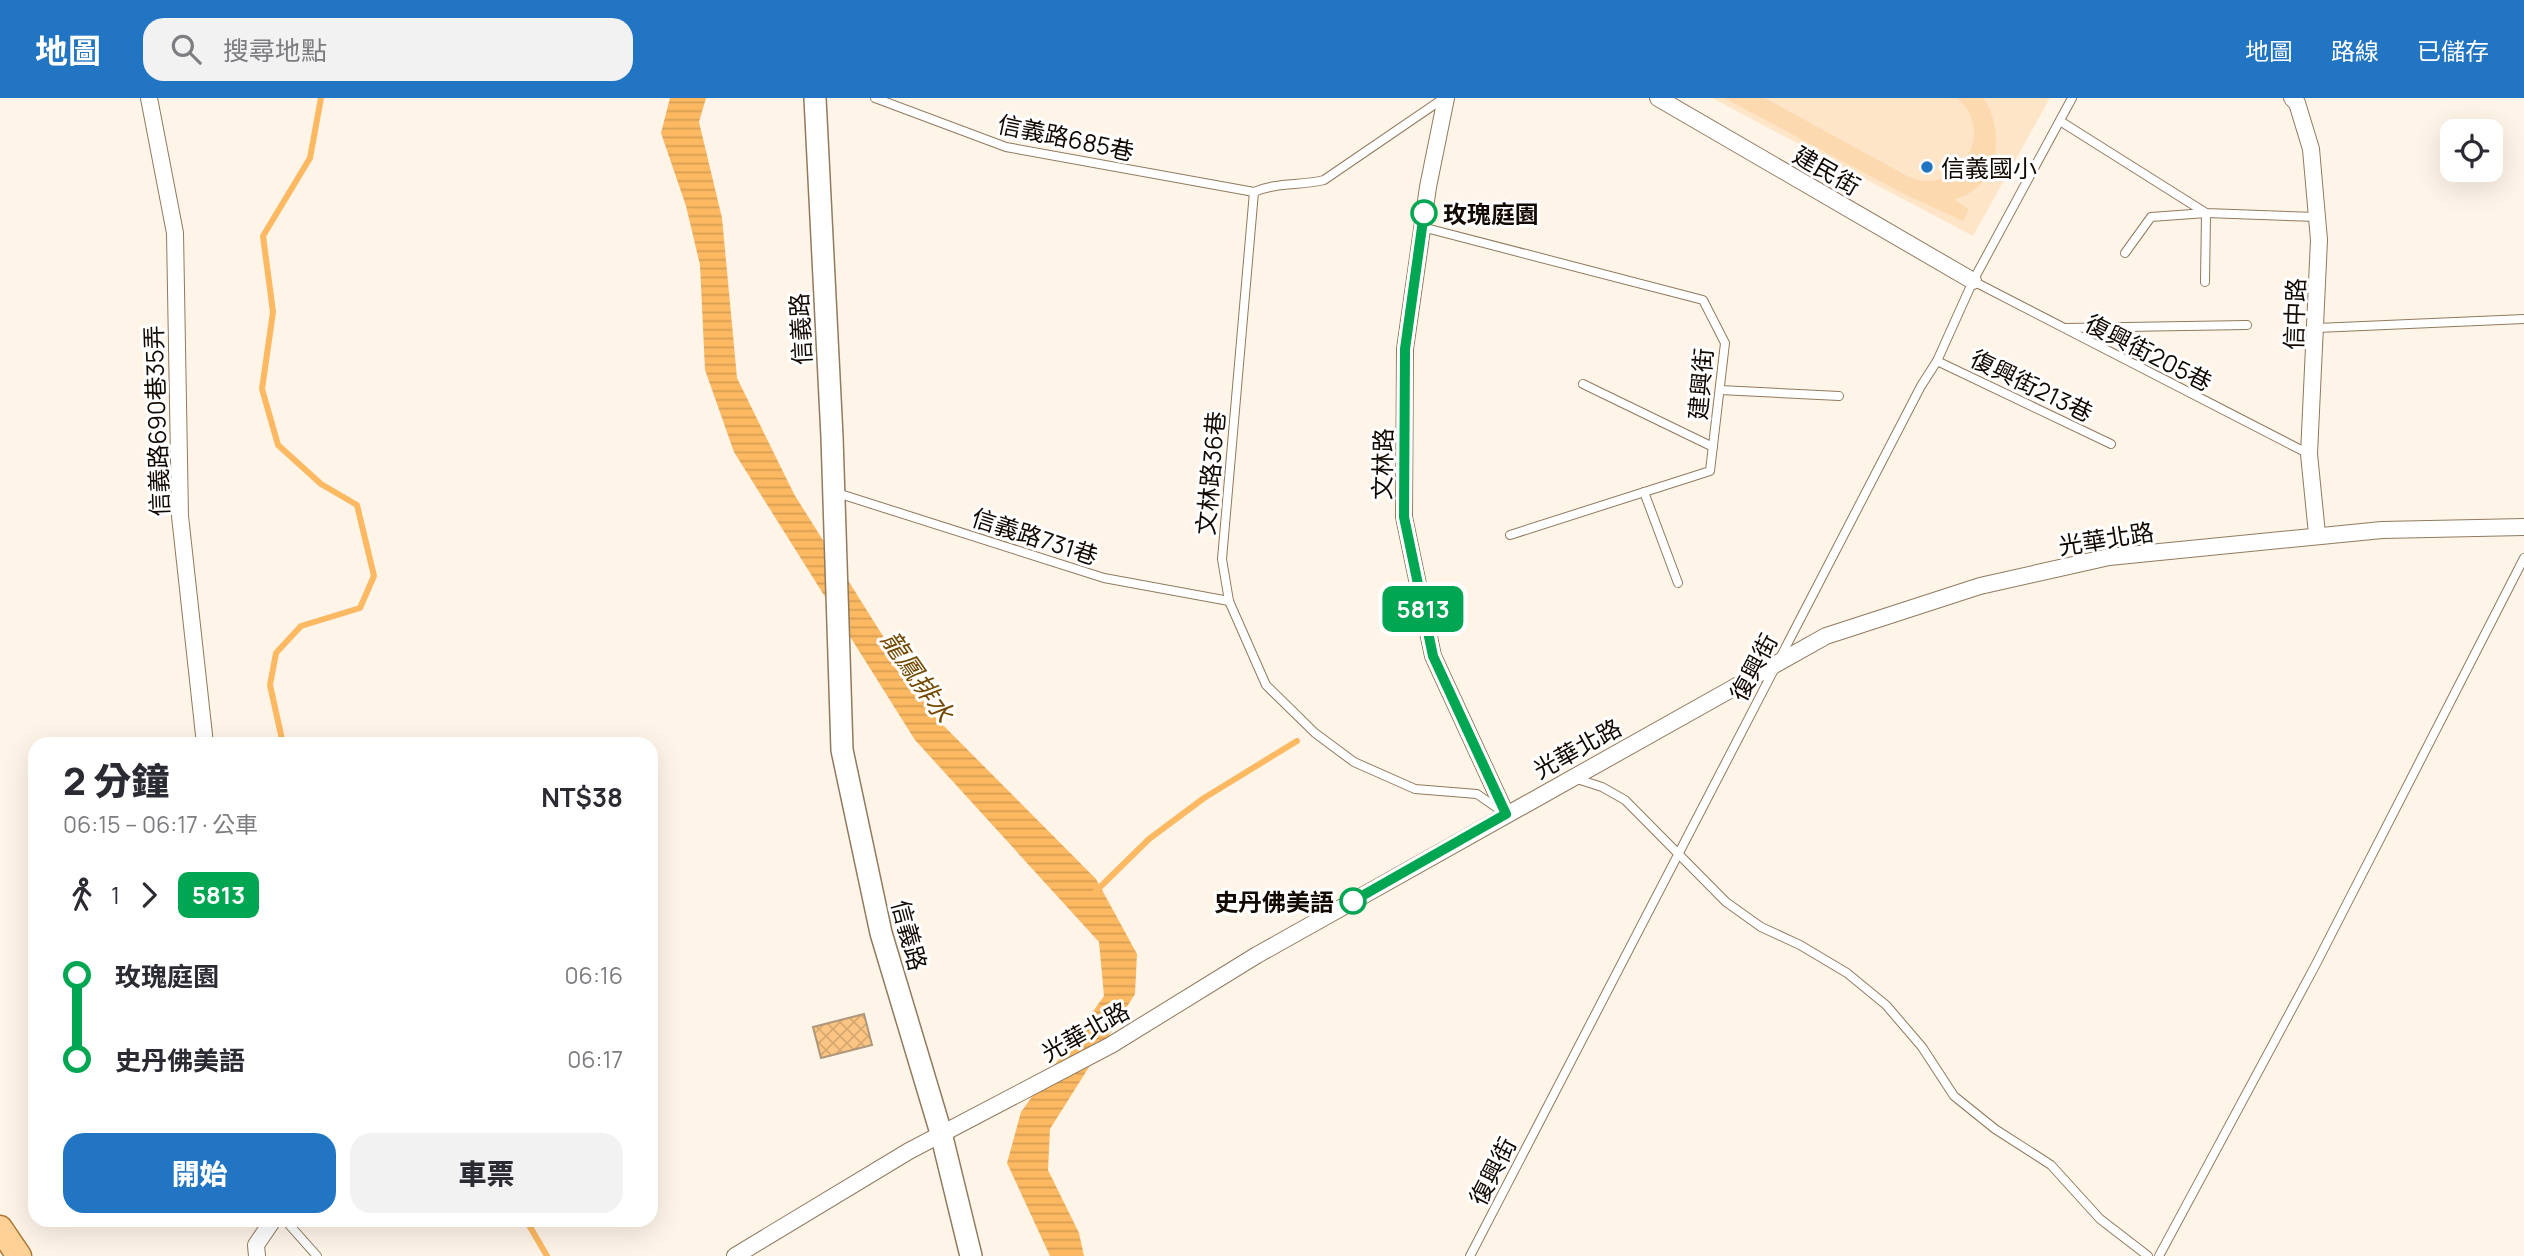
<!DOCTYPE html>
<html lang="zh-TW">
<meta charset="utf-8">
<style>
body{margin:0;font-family:Manrope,"Noto Sans TC",sans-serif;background:#f2f2f3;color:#2b2b33;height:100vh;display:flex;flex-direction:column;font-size:26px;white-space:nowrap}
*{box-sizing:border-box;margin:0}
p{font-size:23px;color:#7c7c81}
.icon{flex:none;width:38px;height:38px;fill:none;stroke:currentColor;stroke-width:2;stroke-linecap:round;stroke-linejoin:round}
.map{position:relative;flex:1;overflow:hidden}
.sheet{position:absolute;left:28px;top:639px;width:630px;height:490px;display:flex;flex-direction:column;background:#fff;border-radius:21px;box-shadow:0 7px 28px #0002}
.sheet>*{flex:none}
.badge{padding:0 14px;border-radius:10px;font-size:24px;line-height:46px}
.tools{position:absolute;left:2440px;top:21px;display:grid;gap:14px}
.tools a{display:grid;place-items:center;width:63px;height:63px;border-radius:14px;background:#fff;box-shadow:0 7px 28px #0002;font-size:35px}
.map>.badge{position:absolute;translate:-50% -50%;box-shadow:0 0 0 4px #fff}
.legs{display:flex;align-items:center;gap:10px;height:77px;padding:0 35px;font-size:23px}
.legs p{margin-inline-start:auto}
.summary{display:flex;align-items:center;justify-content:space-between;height:119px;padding:0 35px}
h1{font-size:38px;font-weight:800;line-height:52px}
.cta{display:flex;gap:14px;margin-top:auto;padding:14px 35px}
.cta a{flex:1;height:80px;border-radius:21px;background:#2175c3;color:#fff;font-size:28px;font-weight:800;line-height:80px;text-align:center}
.cta a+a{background:#f2f2f3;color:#2b2b33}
ul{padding:0 35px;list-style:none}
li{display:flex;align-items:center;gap:24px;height:84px;font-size:26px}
li i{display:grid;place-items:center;width:10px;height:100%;margin:0 9px;background:currentColor}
li i::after{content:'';width:18px;height:18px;margin:-9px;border:5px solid;border-radius:50%;background:#fff}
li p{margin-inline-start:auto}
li:first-child i{background:linear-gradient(#0000 50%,currentColor 0)}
li:last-child i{background:linear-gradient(currentColor 50%,#0000 0)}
header{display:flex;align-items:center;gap:42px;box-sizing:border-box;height:98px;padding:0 35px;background:#2175c3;color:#fff}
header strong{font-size:33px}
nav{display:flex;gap:38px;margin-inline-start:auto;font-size:24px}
.search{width:490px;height:63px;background:#f2f2f3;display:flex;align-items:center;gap:18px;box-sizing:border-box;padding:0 24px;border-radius:21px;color:#7c7c81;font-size:26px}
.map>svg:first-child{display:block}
.built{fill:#fee5c8}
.green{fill:#fdd9b0}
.water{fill:url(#water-rules)}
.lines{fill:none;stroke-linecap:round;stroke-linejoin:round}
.stream{stroke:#fcb962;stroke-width:6}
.building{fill:url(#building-cross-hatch);stroke:#af977b;stroke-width:2}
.lane-casing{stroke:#917a5e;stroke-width:10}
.street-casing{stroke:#917a5e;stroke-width:18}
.secondary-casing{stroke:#917a5e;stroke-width:24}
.primary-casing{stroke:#ab7836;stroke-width:27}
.lane{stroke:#fff;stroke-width:8}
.street{stroke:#fff;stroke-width:16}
.secondary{stroke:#fff;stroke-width:21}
.primary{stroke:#fed297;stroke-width:24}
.line-1-casing{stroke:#fff;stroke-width:16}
.line-1{stroke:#00a651;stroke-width:10}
.poi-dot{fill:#2175c3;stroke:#fff;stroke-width:2.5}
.stop-1-dot{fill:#fff;stroke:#00a651;stroke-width:3.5}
.labels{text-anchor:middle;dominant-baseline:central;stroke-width:6;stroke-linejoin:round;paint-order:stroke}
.street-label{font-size:24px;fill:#120a02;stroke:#fff}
.poi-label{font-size:24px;fill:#120a02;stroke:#fff;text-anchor:start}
.stop-label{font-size:24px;font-weight:bold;fill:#120a02;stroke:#fff;text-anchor:start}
.water-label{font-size:26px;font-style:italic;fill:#754901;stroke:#fff}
</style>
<header>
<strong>地圖</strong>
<div class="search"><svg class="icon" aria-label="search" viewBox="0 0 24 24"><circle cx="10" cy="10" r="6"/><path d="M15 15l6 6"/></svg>搜尋地點</div>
<nav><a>地圖</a><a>路線</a><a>已儲存</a></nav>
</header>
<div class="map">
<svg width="2524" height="1158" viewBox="0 0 2524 1158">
<defs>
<pattern id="water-rules" width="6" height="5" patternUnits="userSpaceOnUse" patternTransform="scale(1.75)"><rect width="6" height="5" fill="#fcb962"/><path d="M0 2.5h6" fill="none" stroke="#d79e53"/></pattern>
<pattern id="building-cross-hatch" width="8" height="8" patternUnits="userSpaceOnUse" patternTransform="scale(1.75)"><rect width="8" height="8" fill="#fcc584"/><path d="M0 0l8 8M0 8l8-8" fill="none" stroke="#d7a870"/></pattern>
</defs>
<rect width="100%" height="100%" fill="#fff4e8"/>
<path class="built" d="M1712,0h338l-77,138z"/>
<path class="green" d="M1724,0h41l142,78c49,24 92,-43 50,-78h26c23,32 17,91 -29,101l15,10 -6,12 -59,-27z"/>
<path class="water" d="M670,0h36l-7,24 23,96 15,160 57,116 137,219 165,166 41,75 -2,40 -85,135 -2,41 31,63 5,23h-34l-43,-93 14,-51 83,-116 -5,-54 -184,-202 -181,-288 -29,-82 -5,-105 -14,-59 -25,-73z"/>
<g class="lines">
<g class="stream">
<path d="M283,646l-13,-59 6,-32 25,-27 59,-18 14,-32 -17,-71 -36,-21 -43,-39 -16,-56 11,-77 -10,-76 47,-78 11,-60"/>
<path d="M1095,794l54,-53 55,-41 93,-57"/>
<path d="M526,1122l21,36"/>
</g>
</g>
<path class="building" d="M864,916l8,31 -51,13 -8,-31z"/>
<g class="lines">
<g class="lane-casing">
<g id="lane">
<path d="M875,0l131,49 248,45"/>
<path d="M1444,0l-120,82c-24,6 -47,2 -70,12l-32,367 7,42 37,84 49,48 39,29 61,27 62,5 23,16"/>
<path d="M2060,23l146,92 111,4"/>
<path d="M1422,129l281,73 22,43 -15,128 -200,64"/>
<path d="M2125,155l26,-36 55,-4 -1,69"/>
<path d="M1973,183l336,173"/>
<path d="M2065,230l182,-3"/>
<path d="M2317,230l207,-9"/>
<path d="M1937,263l174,83"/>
<path d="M1583,286l130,63"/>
<path d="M1720,292l119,6"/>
<path d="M834,394l270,86 125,23"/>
<path d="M1644,394l34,91"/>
<path d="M1574,680l28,9 23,13 101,102 35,25 39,18 47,28 39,32 36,42 32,49 41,33 56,36 49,54 48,37"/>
<path d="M285,1122l32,36"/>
<path d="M1470,1158l451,-870 16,-25 36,-80 99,-183"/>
<path d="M2159,1158l156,-290 209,-408"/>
</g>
</g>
<g class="street-casing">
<g id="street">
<path d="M149,0l26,135 5,283 25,228"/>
<path d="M1446,0l-18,89 -23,162 -1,168 29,139 73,158"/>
<path d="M1658,0l315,183"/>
<path d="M2292,0l5,5 14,46 8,91 -10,214 8,80"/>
<path d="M257,1158l-1,-11 17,-25"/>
<path d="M735,1158l174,-105 202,-106 146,-90 569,-319 154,-50 129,-29 273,-27 142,-3"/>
</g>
</g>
<g class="secondary-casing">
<path id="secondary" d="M815,0l17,339 10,313 39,183 60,200 30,123"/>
</g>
<g class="primary-casing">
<path id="primary" d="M0,1130l19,28"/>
</g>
<use href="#lane" class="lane"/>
<use href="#street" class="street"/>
<use href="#secondary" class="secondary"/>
<use href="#primary" class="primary"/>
</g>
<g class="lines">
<g class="line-1-casing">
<path id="line-1" d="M1353,803l153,-87 -73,-158 -29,-139 1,-168 19,-136"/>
</g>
<use href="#line-1" class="line-1"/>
</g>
<circle class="poi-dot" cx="1927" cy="69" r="7"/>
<g class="stop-1-dot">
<circle cx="1424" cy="115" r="12"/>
<circle cx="1353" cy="803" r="12"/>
</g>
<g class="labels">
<g class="street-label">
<text transform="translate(1066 39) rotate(12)">信義路685巷</text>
<text transform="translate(1827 72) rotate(30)">建民街</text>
<text transform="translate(2294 216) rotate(-88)">信中路</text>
<text transform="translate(800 231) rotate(-93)">信義路</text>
<text transform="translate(2149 254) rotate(27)">復興街205巷</text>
<text transform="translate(1700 286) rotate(-85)">建興街</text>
<text transform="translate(2032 287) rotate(26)">復興街213巷</text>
<text transform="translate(156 323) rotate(-92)">信義路690巷35弄</text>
<text transform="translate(1382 366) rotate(-89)">文林路</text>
<text transform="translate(1210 375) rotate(-85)">文林路36巷</text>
<text transform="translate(1035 438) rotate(18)">信義路731巷</text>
<text transform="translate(2106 440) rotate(-9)">光華北路</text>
<text transform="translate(1753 569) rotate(-62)">復興街</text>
<text transform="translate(1577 650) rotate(-29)">光華北路</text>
<text transform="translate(910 837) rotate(75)">信義路</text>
<text transform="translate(1085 933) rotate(-29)">光華北路</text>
<text transform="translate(1492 1073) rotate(-63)">復興街</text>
</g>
<g class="poi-label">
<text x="1941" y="69">信義國小</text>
</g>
<g class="stop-label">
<text x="1443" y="115">玫瑰庭園</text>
<text x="1334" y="803" text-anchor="end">史丹佛美語</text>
</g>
<g class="water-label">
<text transform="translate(918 578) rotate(55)">龍鳳排水</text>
</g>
</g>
</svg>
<div class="tools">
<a><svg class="icon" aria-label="locate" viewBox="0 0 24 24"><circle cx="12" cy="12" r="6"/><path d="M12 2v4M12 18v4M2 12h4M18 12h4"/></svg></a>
</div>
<b class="badge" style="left:1423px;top:511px;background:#00a651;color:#fff">5813</b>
<section class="sheet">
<div class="summary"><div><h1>2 分鐘</h1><p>06:15 – 06:17 · 公車</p></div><b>NT$38</b></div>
<div class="legs"><svg class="icon" aria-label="walk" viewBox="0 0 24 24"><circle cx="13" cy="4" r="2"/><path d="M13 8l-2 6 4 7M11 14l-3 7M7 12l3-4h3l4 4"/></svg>1<svg class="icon" aria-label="forward" viewBox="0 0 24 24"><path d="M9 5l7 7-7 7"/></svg><b class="badge" style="background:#00a651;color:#fff">5813</b></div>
<ul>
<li><i style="color:#00a651"></i><b>玫瑰庭園</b><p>06:16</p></li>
<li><i style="color:#00a651"></i><b>史丹佛美語</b><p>06:17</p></li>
</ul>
<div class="cta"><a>開始</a><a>車票</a></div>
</section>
</div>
